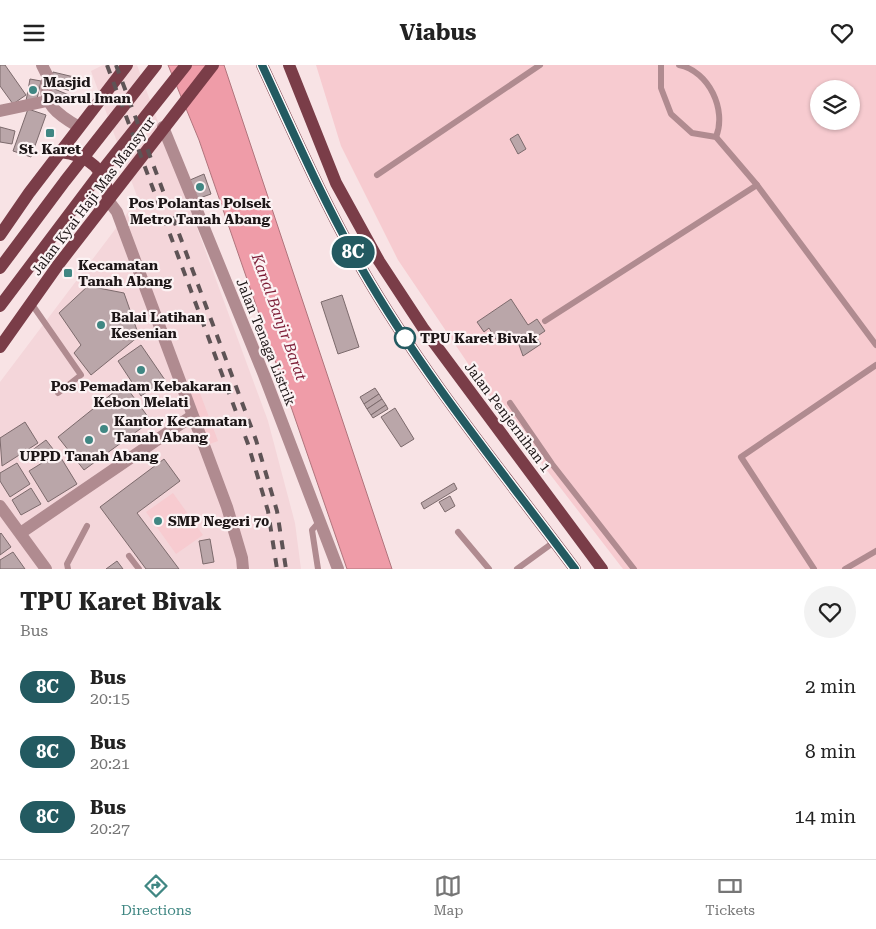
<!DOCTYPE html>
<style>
body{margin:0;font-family:"Roboto Serif",serif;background:#f2f2f2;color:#222;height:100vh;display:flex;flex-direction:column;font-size:19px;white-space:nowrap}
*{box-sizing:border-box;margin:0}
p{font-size:16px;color:#767676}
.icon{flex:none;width:28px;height:28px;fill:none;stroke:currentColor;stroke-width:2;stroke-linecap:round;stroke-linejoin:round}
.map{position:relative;height:504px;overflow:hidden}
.details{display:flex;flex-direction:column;background:#fff;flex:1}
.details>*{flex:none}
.badge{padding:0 10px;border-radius:16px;font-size:18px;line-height:32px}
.buttons{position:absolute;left:810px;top:15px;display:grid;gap:10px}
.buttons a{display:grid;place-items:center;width:50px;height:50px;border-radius:50%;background:#fff;box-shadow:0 1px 4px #0004;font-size:25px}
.map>.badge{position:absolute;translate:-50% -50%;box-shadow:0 0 0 2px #fff}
.round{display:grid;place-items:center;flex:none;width:52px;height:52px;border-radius:26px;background:#f2f2f2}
.overview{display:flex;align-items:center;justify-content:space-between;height:85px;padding:0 20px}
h1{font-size:24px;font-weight:700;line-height:38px}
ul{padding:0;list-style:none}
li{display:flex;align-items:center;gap:15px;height:65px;padding:0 20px}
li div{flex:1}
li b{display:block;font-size:19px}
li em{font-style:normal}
li .badge{min-width:55px;font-weight:700;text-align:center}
header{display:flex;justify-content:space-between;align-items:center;height:65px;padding:0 20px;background:#fff;font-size:22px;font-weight:700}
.tab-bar{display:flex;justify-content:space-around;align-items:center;height:70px;border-top:1px solid #e0e0e0;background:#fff;font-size:14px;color:#767676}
.tab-bar a{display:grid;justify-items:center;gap:2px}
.tab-bar .selected{color:#408783}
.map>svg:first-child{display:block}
.built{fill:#f4d6da}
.green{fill:#f7cbd0;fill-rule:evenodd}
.water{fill:#ef9ca8;stroke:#b0747c}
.building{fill:#baa6a9;stroke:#7c6a6c}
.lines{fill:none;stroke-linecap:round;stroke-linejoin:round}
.lane{stroke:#b08b90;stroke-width:6}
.street{stroke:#b08b90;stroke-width:12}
.primary{stroke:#7a3d48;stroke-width:12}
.rail{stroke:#5e5355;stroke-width:4;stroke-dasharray:9 9;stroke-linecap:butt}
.line-casing{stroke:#fff;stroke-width:11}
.line{stroke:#235a61;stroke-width:8}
.poi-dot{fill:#408783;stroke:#fcf3f4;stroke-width:2}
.stop-dot{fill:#fff;stroke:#235a61;stroke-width:2.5}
.labels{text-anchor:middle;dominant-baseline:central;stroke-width:4.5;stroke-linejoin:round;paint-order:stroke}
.poi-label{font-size:14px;font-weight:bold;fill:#1d1617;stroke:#fcf3f4;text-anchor:start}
.street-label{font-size:14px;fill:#1d1617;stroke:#fcf3f4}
.stop-label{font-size:14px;font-weight:bold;fill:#1d1617;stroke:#fcf3f4;text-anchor:start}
.water-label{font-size:15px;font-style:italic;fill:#7c1c36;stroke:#fcf3f4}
</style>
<header><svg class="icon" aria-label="menu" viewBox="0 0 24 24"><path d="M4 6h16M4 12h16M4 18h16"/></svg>Viabus<svg class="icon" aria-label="heart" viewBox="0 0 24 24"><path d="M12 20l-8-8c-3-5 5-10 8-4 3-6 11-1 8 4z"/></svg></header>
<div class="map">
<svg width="876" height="504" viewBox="0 0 876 504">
<rect width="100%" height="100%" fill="#f8e3e5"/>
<path class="built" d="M103,0h34l131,356 27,102 6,46h-301v-187l138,-183 -47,-128z"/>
<g class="green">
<path d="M316,0h560v504h-253l-131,-170 -94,-139 -57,-114zM819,24h32v32h-32z"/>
<path d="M195,315l23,61 -11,4 -24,-61z"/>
<path d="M173,428l30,42 -27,19 -30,-42z"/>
</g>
<path class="water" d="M168,0h56l168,504h-45l-148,-429z"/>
<g class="building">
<path d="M0,0h5l21,30 -13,9 -13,-18z"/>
<path d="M53,7l21,5 -3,14 -21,-6z"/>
<path d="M30,14l11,2 -4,18 -11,2z"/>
<path d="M52,23l17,7 -3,9 -17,-6z"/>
<path d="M28,44l18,6 -15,42 -18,-6z"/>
<path d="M0,62l15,4 -3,13 -12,-2z"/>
<path d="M518,69l8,15 -8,5 -8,-15z"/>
<path d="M204,109l7,20 -14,5 -7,-19z"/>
<path d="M88,221l36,7 15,43 -48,39 -17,-22 7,-8 -22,-32z"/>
<path d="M342,230l17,52 -21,7 -17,-52z"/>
<path d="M511,234l17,26 9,-6 8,12 -9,6 5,7 -18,12 -5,-14 -13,-4 -8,3 -8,-13 -5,4 -7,-10z"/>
<path d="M141,280l24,35 -24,16 -23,-35z"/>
<path d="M124,319l27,37 -67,49 -26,-33z"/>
<path d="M375,323l4,6 -15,10 -4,-7z"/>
<path d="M379,329l3,5 -15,10 -3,-5z"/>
<path d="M382,334l4,6 -15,10 -4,-6z"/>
<path d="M386,340l2,4 -15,9 -2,-3z"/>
<path d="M395,343l19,31 -13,8 -20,-30z"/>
<path d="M25,357l13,21 -36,23 -2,-28z"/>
<path d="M46,375l7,9 -19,14 -7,-9z"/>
<path d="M58,388l19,31 -29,18 -19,-31z"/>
<path d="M164,394l16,22 -43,32 42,56h-33l-46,-62z"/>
<path d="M17,398l13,21 -20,13 -10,-16v-8z"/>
<path d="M454,418l3,6 -33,20 -3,-6z"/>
<path d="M31,423l10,16 -20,11 -9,-15z"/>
<path d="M450,431l5,10 -10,6 -6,-10z"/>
<path d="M1,468l10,14 -11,8v-21z"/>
<path d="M210,474l4,23 -11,2 -4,-23z"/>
<path d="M13,487l12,17h-25v-9z"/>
<path d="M117,496l6,8h-17z"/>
</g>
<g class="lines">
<g class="lane">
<path d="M661,0v23l10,26 21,19 24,4 41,48 119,160"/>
<path d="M679,0c30,6 48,45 37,72"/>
<path d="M377,110l163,-110"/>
<path d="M31,238l50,72 -23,18"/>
<path d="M545,256l212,-136"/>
<path d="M510,338l42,61 82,105"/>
<path d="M458,467l31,37"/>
<path d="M129,491l10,13"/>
<path d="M68,504l-1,-5 20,-38"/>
<path d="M318,504l-6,-39 8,-9"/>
<path d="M517,504l37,-27"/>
<path d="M814,504l-73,-112 135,-92"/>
<path d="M845,504l31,-18"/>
</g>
<g class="street">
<path d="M42,0l6,12c-8,26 10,38 31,50"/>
<path d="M0,46l47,-10"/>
<path d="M163,62l101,248 74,194"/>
<path d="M108,135l9,12 110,295 15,51 1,11"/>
<path d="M0,441l46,63"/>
<path d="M22,467l170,-116"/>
</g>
<g class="primary">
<path d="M262,0c32,69 62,138 100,204 61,106 140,202 213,300"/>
<path d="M289,0l47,118 43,78 44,67 179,241"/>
<path d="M60,87c28,3 48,18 48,48"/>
<path d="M0,170l29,-42 98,-128"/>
<path d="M0,203l65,-87 91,-116"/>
<path d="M0,241l97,-129 89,-112"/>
<path d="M0,282l58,-82 155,-200"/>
</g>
<g class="rail">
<path d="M107,0l141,379 20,67 9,58"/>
<path d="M116,0l140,375 21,71 9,58"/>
</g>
</g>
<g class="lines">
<g class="line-casing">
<path id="line" d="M262,0c32,69 62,138 100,204 61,106 140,202 213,300"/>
</g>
<use href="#line" class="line"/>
</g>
<g class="poi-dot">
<circle cx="33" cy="25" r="5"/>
<rect x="45" y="63" width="10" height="10" rx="2.5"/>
<circle cx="200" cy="122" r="5"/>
<rect x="63" y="203" width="10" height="10" rx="2.5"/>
<circle cx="101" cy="260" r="5"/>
<circle cx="141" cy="305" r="5"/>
<circle cx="104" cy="364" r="5"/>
<circle cx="89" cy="375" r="5"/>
<circle cx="158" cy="456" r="5"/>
</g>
<circle class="stop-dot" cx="405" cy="273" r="10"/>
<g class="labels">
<g class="poi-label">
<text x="43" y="17">Masjid<tspan x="43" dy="16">Daarul Iman</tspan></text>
<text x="50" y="84" text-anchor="middle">St. Karet</text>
<text x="200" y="138" text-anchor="middle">Pos Polantas Polsek<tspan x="200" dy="16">Metro Tanah Abang</tspan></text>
<text x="78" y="200">Kecamatan<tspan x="78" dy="16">Tanah Abang</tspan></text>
<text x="111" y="252">Balai Latihan<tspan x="111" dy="16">Kesenian</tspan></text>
<text x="141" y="321" text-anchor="middle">Pos Pemadam Kebakaran<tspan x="141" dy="16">Kebon Melati</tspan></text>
<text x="114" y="356">Kantor Kecamatan<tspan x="114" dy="16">Tanah Abang</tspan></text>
<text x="89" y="391" text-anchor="middle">UPPD Tanah Abang</text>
<text x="168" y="456">SMP Negeri 70</text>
</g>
<g class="street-label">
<text transform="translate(93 131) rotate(-53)">Jalan Kyai Haji Mas Mansyur</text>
<text transform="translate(266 277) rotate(68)">Jalan Tenaga Listrik</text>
<text transform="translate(508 352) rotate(53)">Jalan Penjernihan 1</text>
</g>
<g class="stop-label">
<text x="420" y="273">TPU Karet Bivak</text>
</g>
<g class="water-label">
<text transform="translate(279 252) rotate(70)">Kanal Banjir Barat</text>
</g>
</g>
</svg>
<div class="buttons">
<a><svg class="icon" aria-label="layers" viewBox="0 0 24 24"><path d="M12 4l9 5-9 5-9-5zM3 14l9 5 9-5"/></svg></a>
</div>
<b class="badge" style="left:353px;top:187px;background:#235a61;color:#fff">8C</b>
</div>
<section class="details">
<div class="overview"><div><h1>TPU Karet Bivak</h1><p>Bus</p></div><a class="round"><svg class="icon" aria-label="heart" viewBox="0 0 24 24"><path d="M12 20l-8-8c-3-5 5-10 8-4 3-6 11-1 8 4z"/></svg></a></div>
<ul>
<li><span class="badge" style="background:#235a61;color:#fff">8C</span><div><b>Bus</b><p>20:15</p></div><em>2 min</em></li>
<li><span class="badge" style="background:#235a61;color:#fff">8C</span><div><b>Bus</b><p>20:21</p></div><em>8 min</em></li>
<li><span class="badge" style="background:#235a61;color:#fff">8C</span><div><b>Bus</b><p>20:27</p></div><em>14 min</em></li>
</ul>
</section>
<nav class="tab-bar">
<a class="selected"><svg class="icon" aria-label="directions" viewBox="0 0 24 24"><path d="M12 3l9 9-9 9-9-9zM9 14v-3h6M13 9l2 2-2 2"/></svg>Directions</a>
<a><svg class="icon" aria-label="map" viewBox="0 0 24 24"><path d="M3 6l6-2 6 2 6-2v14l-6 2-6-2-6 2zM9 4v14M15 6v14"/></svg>Map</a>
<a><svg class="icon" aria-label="tickets" viewBox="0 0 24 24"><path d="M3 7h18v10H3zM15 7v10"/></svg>Tickets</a>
</nav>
